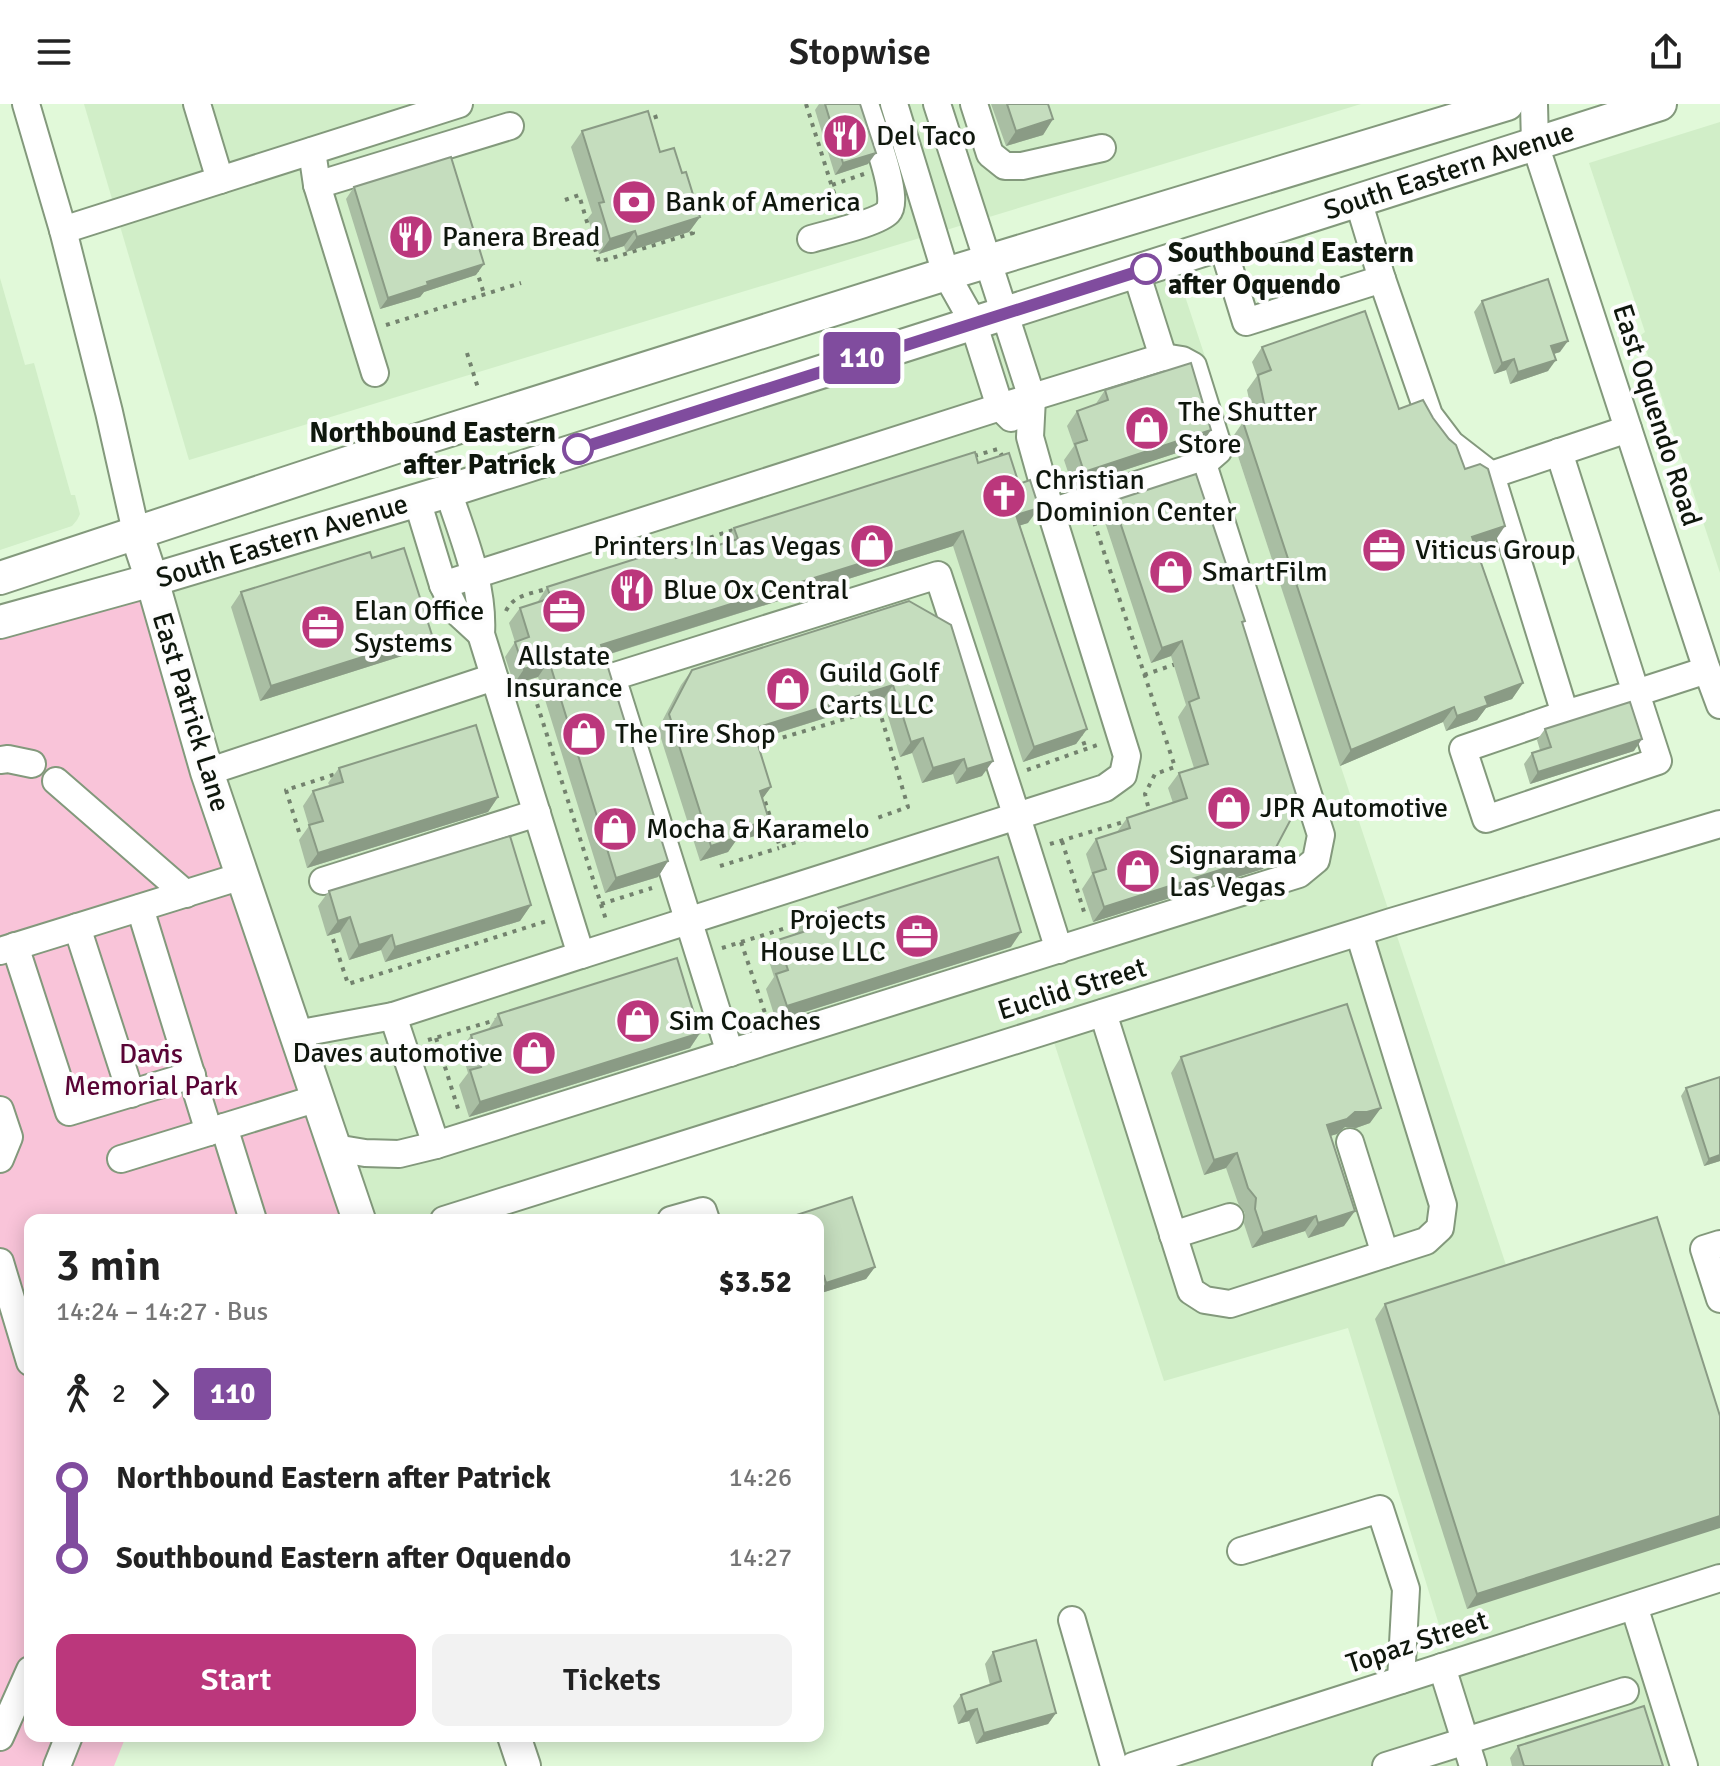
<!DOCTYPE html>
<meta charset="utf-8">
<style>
body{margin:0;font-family:Signika,sans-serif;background:#f2f2f2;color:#222;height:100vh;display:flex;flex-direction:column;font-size:30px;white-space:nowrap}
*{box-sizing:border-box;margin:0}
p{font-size:26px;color:#767676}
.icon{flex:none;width:44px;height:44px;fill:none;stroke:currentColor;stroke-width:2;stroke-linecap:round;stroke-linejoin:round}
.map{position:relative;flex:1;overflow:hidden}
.side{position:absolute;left:24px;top:1110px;width:800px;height:528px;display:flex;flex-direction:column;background:#fff;border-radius:16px;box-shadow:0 4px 20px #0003}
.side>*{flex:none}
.badge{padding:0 16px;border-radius:6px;font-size:28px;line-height:52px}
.map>.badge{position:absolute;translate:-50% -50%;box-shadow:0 0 0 4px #fff}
.legs{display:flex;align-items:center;gap:12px;height:88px;padding:0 32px;font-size:26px}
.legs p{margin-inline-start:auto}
.overview{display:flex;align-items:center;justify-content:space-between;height:136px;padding:0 32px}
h1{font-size:44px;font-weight:600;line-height:60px}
.action{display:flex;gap:16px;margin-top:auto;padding:16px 32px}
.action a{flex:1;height:92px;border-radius:16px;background:#bb377c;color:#fff;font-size:32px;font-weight:600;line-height:92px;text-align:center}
.action a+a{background:#f2f2f2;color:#222}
ul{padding:0 32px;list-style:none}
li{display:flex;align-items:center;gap:28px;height:80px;font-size:30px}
li i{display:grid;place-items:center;width:12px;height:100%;margin:0 10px;background:currentColor}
li i::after{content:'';width:20px;height:20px;margin:-10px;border:6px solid;border-radius:50%;background:#fff}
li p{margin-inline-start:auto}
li:first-child i{background:linear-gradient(#0000 50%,currentColor 0)}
li:last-child i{background:linear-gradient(currentColor 50%,#0000 0)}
header{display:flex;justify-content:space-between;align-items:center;height:104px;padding:0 32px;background:#fff;font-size:36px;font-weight:600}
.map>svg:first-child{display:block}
.built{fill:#d1eec8}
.green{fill:#f9c4d9}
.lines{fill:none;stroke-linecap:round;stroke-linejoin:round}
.minor-casing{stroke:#83997c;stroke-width:30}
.major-casing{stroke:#83997c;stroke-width:36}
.path{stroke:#73826e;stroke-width:4;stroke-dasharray:4 6;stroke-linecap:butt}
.minor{stroke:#fff;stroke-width:26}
.major{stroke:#fff;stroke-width:32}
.wall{fill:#a9bea3}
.shaded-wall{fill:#8a9b85}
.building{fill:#c5ddbe;stroke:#8a9b85;stroke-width:2}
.line-1-casing{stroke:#fff;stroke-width:18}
.line-1{stroke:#804c9e;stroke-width:12}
.stop-1-dot{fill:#fff;stroke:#804c9e;stroke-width:4}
.labels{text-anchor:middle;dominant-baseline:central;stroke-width:8;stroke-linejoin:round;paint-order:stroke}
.poi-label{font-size:28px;fill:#0f170d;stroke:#fdfdfd;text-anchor:start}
.street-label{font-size:28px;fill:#0f170d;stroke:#fdfdfd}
.stop-label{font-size:28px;font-weight:bold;fill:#0f170d;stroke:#fdfdfd;text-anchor:start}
.park-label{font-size:28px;fill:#590335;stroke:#fdfdfd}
</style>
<header><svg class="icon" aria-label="menu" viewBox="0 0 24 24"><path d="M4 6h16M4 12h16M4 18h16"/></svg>Stopwise<svg class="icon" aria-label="share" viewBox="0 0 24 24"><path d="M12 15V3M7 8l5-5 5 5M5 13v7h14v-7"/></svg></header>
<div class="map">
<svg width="1720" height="1662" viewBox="0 0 1720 1662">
<rect width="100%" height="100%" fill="#e1f9d9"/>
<g class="built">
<path d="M84,0h1277l-1172,356z"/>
<path d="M1720,18v451l-79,-238 4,-3 -56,-169z"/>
<path d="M1173,156l336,1014 211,191v113l-86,28 50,160h-551l318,-102 -103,-336 -184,53 -114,-351 -606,190h-85l-207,-640z"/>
<path d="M0,174l25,87 9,-2 37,132h4l5,19 -3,6 -5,6 -72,24z"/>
</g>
<path class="green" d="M152,476l207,640h-329v516h96l-12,30h-114v-1134z"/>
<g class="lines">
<g class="minor-casing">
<g id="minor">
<path d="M26,0l37,126 46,182 27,120"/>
<path d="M197,0l23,76"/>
<path d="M894,0l52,170 27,48 27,85 11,11"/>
<path d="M974,0l16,50 15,12h17l80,-18"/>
<path d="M1534,0l1,40 172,526 13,35"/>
<path d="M312,47l5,34 58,188"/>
<path d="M317,81l193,-59"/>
<path d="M63,126l396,-126"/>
<path d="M811,135c16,-5 67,-16 77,-27 13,-14 -17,-88 -23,-108"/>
<path d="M1222,140l24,78 136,-43 -24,-79"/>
<path d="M1382,175l47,136 22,29 40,31 137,-46"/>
<path d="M1491,371l74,239 71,-21 -77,-241"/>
<path d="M417,396l26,85 13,26 25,23"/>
<path d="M1051,408l152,-48"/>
<path d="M443,481l557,-178 163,-50 -27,-85"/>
<path d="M1565,610l-102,35 23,70 172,-58 -22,-68 71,-23"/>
<path d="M0,656l8,-1 24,5"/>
<path d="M207,668l287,-95"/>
<path d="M56,677l130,113"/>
<path d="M323,777l214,-68"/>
<path d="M140,804l69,224 15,-5 29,93"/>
<path d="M77,823l54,167"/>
<path d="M15,842l54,166 123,-37"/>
<path d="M0,847l242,-75"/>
<path d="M581,851l524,-167 18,-13 4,-19 -76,-244 -21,-75 2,-39 -95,-294"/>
<path d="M1103,909l88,278 14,9 25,4 196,-63 14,-13 3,-23 -84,-272"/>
<path d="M296,930l97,-18 188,-61 -100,-321c3,-49 -18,-97 -33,-143"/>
<path d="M730,949l-118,-376 326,-102 79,242 42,133"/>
<path d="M0,1006l9,27 -9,22"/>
<path d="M224,1023l94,-29"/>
<path d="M1350,1038l35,112"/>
<path d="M436,1041l863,-271 17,-14 5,-25 -118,-371 15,-13v-5l-25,-80 -11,-6 -19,-3"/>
<path d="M335,1044l30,5 34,1 37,-9 -43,-129"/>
<path d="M121,1055l88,-27"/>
<path d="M444,1116l947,-298 329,-98"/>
<path d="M671,1116l32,-9 3,9"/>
<path d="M1173,1131l57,-18"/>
<path d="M1720,1140l-16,5 16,50"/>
<path d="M0,1158l30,100"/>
<path d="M1241,1447l139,-42 26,80 -5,91"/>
<path d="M1634,1502l50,160"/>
<path d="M1072,1516l42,146"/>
<path d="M1442,1563l31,99"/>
<path d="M0,1633l30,-67"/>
<path d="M57,1662l12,-30"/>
<path d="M1133,1662l587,-188"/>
<path d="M1386,1662l239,-75"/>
</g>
</g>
<g class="major-casing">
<g id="major">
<path d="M136,428l16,48 55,192 152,448"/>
<path d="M0,474l399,-132 547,-172 561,-170"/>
<path d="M0,518l152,-42 296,-89 1212,-387"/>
<path d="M514,1632l10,30"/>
</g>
</g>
<g class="path">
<path d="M806,0l33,105"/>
<path d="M655,11l3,9"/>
<path d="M832,81l32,-11"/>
<path d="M565,96l14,-5 20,67 94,-29 -3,-9"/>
<path d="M476,164l8,26"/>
<path d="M386,221l135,-42"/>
<path d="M467,249l11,35"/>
<path d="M974,352l24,-7 5,8"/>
<path d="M1094,418l81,245 -20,7 -10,20 5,20"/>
<path d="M672,446l64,-21"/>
<path d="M506,507c8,-17 26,-17 43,-23"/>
<path d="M1144,571l32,-11"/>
<path d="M523,580l6,-2 2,3 76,238"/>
<path d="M1080,628l6,17"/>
<path d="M754,642l125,-37 29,98 -31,11"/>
<path d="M1027,666l73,-26"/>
<path d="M762,688l18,55 29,-9"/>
<path d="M299,728l-13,-42 50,-16"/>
<path d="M1062,737l23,74"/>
<path d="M1050,740l80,-24"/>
<path d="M720,762l59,-18"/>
<path d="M601,800l51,-16"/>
<path d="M333,835l15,45 199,-63"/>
<path d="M741,838l25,74"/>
<path d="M722,844l83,-26"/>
<path d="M436,934l23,74"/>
<path d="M428,936l68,-20"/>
</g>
<use href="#minor" class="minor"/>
<use href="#major" class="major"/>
</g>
<g class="wall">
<path d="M819,0h41l8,60 -33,11 -20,-65z"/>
<path d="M991,0h57l5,15 -10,16 -37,11z"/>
<path d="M582,27l78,21 22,21 18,44 -11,15 -63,20 -2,-6 -25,8 -11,-36 4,-5 -21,-66z"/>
<path d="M354,83l122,88 -52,17 -4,5 -40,12 -34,-110z"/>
<path d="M1482,197l78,51 -6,2 -6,17 -38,13 -4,-14 -12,4 -20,-62z"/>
<path d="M1262,243l137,62 66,60 30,72 -19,6 47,136 -11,16 -26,9 -9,12 -31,11 -3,-9 -103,44 -108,-328 11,-16 10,-4 -6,-28 10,-14 -5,-14z"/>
<path d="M1105,286l96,55 -128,42 -9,-27 10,-14 -7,-20 10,-15 18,-6z"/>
<path d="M978,359l50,60 -8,2 67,204 -11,15 -53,18 -70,-216 -349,110 64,205 -10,16 -53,16 -67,-216 -24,7 -9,-27 10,-15 -6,-19 11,-15 17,-5 10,-16 129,-29 48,-15 10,-15z"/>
<path d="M1113,397l129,123 21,245 -170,53 -11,-33 10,-15 -6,-20 10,-15 21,-7 10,-14 46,-15 -5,-15 11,-15 15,-5 -16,-51 8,-12 -15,-49 -20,7 -48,-147z"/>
<path d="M372,454l49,92 -161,51 -29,-94 10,-15z"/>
<path d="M909,497l73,175 -26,8 -3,-10 -31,9 -10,-30 -12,4 -17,-57 -127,40 15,47 -9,12 7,21 -11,15 -23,7 -7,10 -28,9 -42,-132 23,-44 11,-15z"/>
<path d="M1545,625l89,22 -104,33 -6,-20 8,-11 8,-3 -3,-10z"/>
<path d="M339,664l159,29 -10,15 -181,56 -8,-28 10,-14 -6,-20 10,-15 17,-5 -2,-3z"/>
<path d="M329,787l202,14 -11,16 -135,41 -4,-12 -32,10 -9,-28 -13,4 -9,-30z"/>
<path d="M806,814l205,29 -235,74 -10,-32 8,-12 -7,-22 11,-15 17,-6v-1z"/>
<path d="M498,910l202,19 -10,15 -221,69 -10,-32 9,-12 -7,-23 10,-15 17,-5z"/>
<path d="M1181,953l189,66 -14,5 -11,-1 -8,7 -7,2 14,90 -36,12 -3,-7 -53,17 -8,-24 1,-11 -7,-10 -12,-35 -22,7 -33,-102z"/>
<path d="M1720,973v84l-16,5 -23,-70 5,-8z"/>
<path d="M852,1093l23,70 -9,12 -48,15v-74h-32l1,-2z"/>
<path d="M1385,1200l335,112 -253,193 -92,-290z"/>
<path d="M993,1548l63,61 -8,11 -72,20 -7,-23 -11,3 -5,-18 8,-11 29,-10 -5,-21z"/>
<path d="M1518,1642l145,20h-151l-2,-8z"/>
</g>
<g class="shaded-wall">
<path d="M1053,15l-10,16 -37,11 10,-15z"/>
<path d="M876,49l-8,11 -33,11 8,-12z"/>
<path d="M700,113l-11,15 -63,20 11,-15z"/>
<path d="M635,127l-11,15 -25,8 11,-15z"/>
<path d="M484,160l-8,11 -52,17 -4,5 -40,12 8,-11 39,-16z"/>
<path d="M1568,237l-8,11 -17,5 8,-11z"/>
<path d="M1514,255l-8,11 -12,4 8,-11z"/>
<path d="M1556,256l-8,11 -38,13 8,-12z"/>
<path d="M1211,326l-10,15 -128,42 11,-15z"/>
<path d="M1039,404l-11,15 -22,7 10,-15z"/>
<path d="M1505,422l-10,15 -34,11 11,-15z"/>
<path d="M963,427l-10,15 -363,114 11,-15z"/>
<path d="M432,531l-11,15 -161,51 11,-15z"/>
<path d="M1182,537l-11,15 -20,7 11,-15z"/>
<path d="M549,557l-11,16 -24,7 10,-15z"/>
<path d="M1523,579l-11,16 -26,9 -9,12 -31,11 11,-15 28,-19z"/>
<path d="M893,581l-10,15 -141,44 11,-15z"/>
<path d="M1454,603l-11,15 -103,44 11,-16z"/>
<path d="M1087,625l-11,15 -53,18 11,-15z"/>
<path d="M923,634l-11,15 -12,4 11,-15z"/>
<path d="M1642,635l-8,12 -104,33 8,-12z"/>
<path d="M964,655l-11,15 -31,9 11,-15z"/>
<path d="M993,657l-11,15 -26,8 11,-15z"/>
<path d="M771,683l-11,15v-11z"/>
<path d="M498,693l-10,15 -181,56 11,-15z"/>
<path d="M769,716l-11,15 -23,7 -7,10 -28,9 11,-15 25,-16z"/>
<path d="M1273,749l-10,16 -170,53 11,-15z"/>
<path d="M668,757l-10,16 -53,16 11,-15z"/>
<path d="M531,801l-11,16 -135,41 10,-15z"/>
<path d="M350,813l-10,15 -13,4 11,-15z"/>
<path d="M1021,828l-10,15 -235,74 11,-15z"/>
<path d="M392,831l-11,15 -32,10 10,-15z"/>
<path d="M700,929l-10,15 -221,69 11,-15z"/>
<path d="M1381,1004l-11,15 -14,5 -11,-1 -8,7 -21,6 11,-15 28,-13z"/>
<path d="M1237,1049l-11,15 -22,7 10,-15z"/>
<path d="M1720,1051v6l-16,5 5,-7z"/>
<path d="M1355,1107l-11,15 -36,12 10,-15z"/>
<path d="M1316,1112l-11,15 -53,17 11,-15z"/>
<path d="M875,1163l-9,12 -48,15 8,-11z"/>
<path d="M1720,1412v12l-253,81 10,-15z"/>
<path d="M977,1605l-8,12 -11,3 8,-12z"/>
<path d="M1056,1609l-8,11 -72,20 8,-11z"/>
</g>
<g class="building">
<path d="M825,0h35l16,49 -33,10z"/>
<path d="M1007,0h41l5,15 -37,12z"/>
<path d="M648,7l12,41 14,-4 8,25 4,-1 14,45 -63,20 -2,-6 -25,8 -11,-36 5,-1 -22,-71z"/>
<path d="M451,53l33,107 -57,18 1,3 -40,13 -34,-111z"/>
<path d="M1548,175l20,62 -17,5 5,14 -38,12 -4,-13 -12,4 -20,-62z"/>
<path d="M1365,207l34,98 24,-9 10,18 16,21 7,6 9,24 15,-5 8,5 17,57 -33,11 51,146 -38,14 3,8 -31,11 -3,-9 -103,43 -108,-328 23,-9 -8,-38 13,-5 -9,-23z"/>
<path d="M1191,259l20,67 -127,42 -9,-28 12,-4 -10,-29 31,-11 -3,-10z"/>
<path d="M975,348l3,11 31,-10 10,31 11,-4 9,28 -23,7 71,214 -53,18 -71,-216 -362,114 67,216 -52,17 -67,-217 -25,8 -9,-27 14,-5 -9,-29 31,-10 -4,-11 126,-40 3,11 62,-19 -4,-11z"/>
<path d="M1196,370l49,147 -3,1 57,182 -26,49 -169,54 -11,-34 13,-4 -10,-30 34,-11 -3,-10 60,-20 -8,-25 29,-9 -19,-62 10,-4 -17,-57 -20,7 -49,-147z"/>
<path d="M404,444l28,87 -161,51 -30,-94 129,-40 2,6z"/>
<path d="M909,497l42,24 42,136 -26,8 -3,-10 -31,9 -10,-30 -12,4 -18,-57 -140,44 18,58 -11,4 9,29 -33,10 2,7 -27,9 -42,-132 23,-44z"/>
<path d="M1630,598l12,37 -104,33 -6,-19 19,-6 -6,-18z"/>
<path d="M476,621l22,72 -180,56 -9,-28 14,-4 -10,-30 30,-9 -4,-14z"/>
<path d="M510,732l21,69 -136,42 -3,-12 -33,10 -9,-28 -12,4 -9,-30z"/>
<path d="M998,753l23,75 -234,74 -11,-32 12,-4 -10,-30 31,-10 -3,-12z"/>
<path d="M677,854l23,75 -220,69 -10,-32 11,-3 -10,-32 31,-10 -4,-11z"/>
<path d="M1347,900l34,104 -14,4h-12l-8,7 -20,6 28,86 -37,12 -2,-7 -53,17 -8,-24 1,-11 -8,-10 -11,-35 -23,7 -33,-103z"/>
<path d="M1720,973v78l-11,4 -23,-71z"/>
<path d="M852,1093l23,70 -49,16 -2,-7 -6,1v-57h-30l-1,-2z"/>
<path d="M1657,1113l63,199v100l-243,78 -92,-290z"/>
<path d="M1036,1536l20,73 -72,20 -7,-24 -11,3 -5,-17 40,-14 -8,-29z"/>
<path d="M1644,1602l19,60h-139l-6,-20z"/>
</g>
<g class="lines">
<g class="line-1-casing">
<path id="line-1" d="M578,345l568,-180"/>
</g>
<use href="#line-1" class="line-1"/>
</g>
<defs>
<g id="restaurant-disc" transform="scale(2.3)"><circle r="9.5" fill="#bb377c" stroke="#fdfdfd"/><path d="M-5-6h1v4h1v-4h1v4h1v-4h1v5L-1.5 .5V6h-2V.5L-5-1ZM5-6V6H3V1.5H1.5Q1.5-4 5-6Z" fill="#fff"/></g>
<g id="bank-disc" transform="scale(2.3)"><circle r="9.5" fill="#bb377c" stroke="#fdfdfd"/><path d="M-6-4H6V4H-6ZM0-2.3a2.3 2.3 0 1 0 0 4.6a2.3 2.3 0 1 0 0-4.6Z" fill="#fff"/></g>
<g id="shop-disc" transform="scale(2.3)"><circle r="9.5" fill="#bb377c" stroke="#fdfdfd"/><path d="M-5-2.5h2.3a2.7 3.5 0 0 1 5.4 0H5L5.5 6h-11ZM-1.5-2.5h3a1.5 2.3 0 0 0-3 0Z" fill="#fff"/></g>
<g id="church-disc" transform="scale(2.3)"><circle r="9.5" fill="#bb377c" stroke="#fdfdfd"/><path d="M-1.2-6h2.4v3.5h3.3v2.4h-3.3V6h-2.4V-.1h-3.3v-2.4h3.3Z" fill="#fff"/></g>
<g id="office-disc" transform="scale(2.3)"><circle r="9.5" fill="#bb377c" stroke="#fdfdfd"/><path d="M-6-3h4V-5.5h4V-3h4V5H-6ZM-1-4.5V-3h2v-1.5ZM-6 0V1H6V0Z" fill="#fff"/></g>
</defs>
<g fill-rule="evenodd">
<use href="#restaurant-disc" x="845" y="32"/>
<use href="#bank-disc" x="634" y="98"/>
<use href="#restaurant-disc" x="411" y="133"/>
<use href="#shop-disc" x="1147" y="324"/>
<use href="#church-disc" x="1004" y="392"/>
<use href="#shop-disc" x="872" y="442"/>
<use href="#office-disc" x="1384" y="446"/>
<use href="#shop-disc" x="1171" y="468"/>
<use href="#restaurant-disc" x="632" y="486"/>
<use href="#office-disc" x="564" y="507"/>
<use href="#office-disc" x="323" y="523"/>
<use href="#shop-disc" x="788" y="585"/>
<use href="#shop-disc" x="584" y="630"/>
<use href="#shop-disc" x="1229" y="704"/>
<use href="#shop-disc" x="615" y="725"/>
<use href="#shop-disc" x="1138" y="767"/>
<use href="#office-disc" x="917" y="832"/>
<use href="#shop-disc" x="638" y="917"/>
<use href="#shop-disc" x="534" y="949"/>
</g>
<g class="stop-1-dot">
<circle cx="1146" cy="165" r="14"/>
<circle cx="578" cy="345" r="14"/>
</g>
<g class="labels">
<g class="poi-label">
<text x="876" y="32">Del Taco</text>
<text x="665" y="98">Bank of America</text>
<text x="442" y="133">Panera Bread</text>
<text x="1178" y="308">The Shutter<tspan x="1178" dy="32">Store</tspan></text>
<text x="1035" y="376">Christian<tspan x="1035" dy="32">Dominion Center</tspan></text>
<text x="841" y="442" text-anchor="end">Printers In Las Vegas</text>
<text x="1415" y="446">Viticus Group</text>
<text x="1202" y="468">SmartFilm</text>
<text x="663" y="486">Blue Ox Central</text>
<text x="354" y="507">Elan Office<tspan x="354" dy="32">Systems</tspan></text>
<text x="564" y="552" text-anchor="middle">Allstate<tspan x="564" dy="32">Insurance</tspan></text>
<text x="819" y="569">Guild Golf<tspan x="819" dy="32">Carts LLC</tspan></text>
<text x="615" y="630">The Tire Shop</text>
<text x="1260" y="704">JPR Automotive</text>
<text x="646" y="725">Mocha &amp; Karamelo</text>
<text x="1169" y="751">Signarama<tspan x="1169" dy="32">Las Vegas</tspan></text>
<text x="886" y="816" text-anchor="end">Projects<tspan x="886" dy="32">House LLC</tspan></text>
<text x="669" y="917">Sim Coaches</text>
<text x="503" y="949" text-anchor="end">Daves automotive</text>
</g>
<g class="street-label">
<text transform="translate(1449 67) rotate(-18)">South Eastern Avenue</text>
<text transform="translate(1657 311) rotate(72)">East Oquendo Road</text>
<text transform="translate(282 437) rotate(-17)">South Eastern Avenue</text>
<text transform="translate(191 608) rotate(73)">East Patrick Lane</text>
<text transform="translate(1072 885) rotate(-17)">Euclid Street</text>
<text transform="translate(1417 1538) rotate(-18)">Topaz Street</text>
</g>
<g class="stop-label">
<text x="1168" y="149">Southbound Eastern<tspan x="1168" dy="32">after Oquendo</tspan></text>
<text x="556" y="329" text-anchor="end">Northbound Eastern<tspan x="556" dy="32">after Patrick</tspan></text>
</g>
<g class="park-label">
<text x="151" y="950">Davis<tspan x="151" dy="32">Memorial Park</tspan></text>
</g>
</g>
</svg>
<b class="badge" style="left:862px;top:254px;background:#804c9e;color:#fff">110</b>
<section class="side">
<div class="overview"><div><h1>3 min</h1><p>14:24 – 14:27 · Bus</p></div><b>$3.52</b></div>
<div class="legs"><svg class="icon" aria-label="walk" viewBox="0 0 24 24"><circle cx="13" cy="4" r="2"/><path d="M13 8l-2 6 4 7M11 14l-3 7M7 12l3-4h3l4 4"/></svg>2<svg class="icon" aria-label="forward" viewBox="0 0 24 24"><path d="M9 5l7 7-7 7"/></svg><b class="badge" style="background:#804c9e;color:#fff">110</b></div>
<ul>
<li><i style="color:#804c9e"></i><b>Northbound Eastern after Patrick</b><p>14:26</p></li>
<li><i style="color:#804c9e"></i><b>Southbound Eastern after Oquendo</b><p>14:27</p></li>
</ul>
<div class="action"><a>Start</a><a>Tickets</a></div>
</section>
</div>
